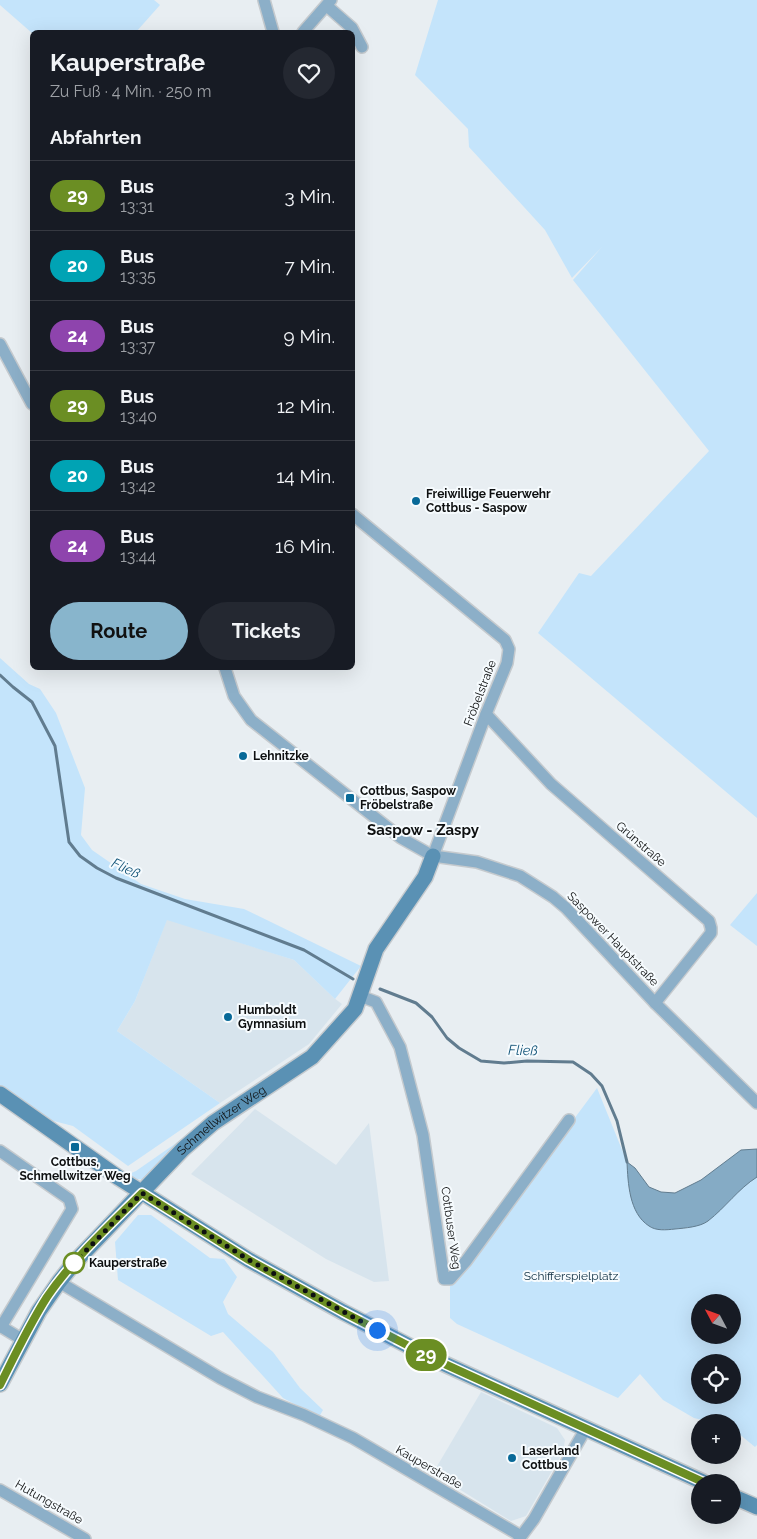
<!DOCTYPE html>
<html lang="de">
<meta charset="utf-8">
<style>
body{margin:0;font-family:Raleway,sans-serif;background:#242831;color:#f1f3f6;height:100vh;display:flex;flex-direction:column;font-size:19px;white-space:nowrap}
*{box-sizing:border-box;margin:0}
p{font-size:16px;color:#9ea1a6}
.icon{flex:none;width:28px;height:28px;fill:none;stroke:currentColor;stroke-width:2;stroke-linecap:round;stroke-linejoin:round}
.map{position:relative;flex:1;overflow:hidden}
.panel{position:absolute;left:30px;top:30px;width:325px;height:640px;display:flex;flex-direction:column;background:#171b24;border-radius:8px;box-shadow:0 5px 20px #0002}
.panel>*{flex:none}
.badge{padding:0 10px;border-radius:16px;font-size:18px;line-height:32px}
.needle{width:32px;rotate:311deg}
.buttons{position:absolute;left:691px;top:1294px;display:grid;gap:10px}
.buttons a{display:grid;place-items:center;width:50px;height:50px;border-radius:50%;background:#171b24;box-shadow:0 5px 20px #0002;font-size:25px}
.you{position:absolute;width:25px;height:25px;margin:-12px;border:4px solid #fff;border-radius:50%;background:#1a73e8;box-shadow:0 0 0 8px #1a73e833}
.map>.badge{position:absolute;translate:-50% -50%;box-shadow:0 0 0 2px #fff}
h2{padding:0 20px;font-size:19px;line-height:45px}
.round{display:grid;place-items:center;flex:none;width:52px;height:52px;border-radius:26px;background:#242831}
.head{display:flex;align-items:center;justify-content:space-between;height:85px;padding:0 20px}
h1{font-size:24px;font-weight:700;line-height:38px}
.button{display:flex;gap:10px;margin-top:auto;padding:10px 20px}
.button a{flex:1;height:58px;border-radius:30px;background:#88b5cc;color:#111;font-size:20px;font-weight:700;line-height:58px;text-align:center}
.button a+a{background:#242831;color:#f1f3f6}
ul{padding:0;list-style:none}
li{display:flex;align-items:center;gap:15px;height:70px;padding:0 20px;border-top:1px solid #363941}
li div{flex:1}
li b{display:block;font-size:19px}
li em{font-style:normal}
li .badge{min-width:55px;font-weight:700;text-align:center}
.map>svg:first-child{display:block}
.built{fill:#d7e4ed}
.green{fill:#c4e4fb;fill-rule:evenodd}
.water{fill:#85abc5;stroke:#617c8f}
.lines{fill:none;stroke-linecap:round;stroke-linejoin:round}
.stream{stroke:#617c8f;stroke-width:3}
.street-casing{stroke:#c5cace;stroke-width:14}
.secondary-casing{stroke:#c5cace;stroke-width:18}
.street{stroke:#8cafc8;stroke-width:11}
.secondary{stroke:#5a91b4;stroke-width:15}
.line-casing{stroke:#fff;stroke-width:11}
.line{stroke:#6b8e23;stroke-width:8}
.walk{stroke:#0e1011;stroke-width:5;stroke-dasharray:0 9}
.poi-dot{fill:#086998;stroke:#f6fbfe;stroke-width:2}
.stop-dot{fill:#fff;stroke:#6b8e23;stroke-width:2.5}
.labels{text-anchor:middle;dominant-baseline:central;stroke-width:4;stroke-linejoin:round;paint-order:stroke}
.poi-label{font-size:12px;font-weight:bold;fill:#0e1011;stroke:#f6fbfe;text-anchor:start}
.street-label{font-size:12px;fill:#0e1011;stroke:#f6fbfe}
.stop-label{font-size:12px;font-weight:bold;fill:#0e1011;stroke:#f6fbfe;text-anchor:start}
.park-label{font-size:12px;fill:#0e2f42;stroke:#f6fbfe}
.water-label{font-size:14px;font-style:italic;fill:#135478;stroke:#f6fbfe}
.quarter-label{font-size:15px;font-weight:bold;fill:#0e1011;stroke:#f6fbfe}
</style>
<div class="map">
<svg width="757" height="1539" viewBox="0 0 757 1539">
<rect width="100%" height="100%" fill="#e8eef2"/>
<g class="built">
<path d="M167,919l127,41 40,38 8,6 -33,40 -89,59 -103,-72 18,-30z"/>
<path d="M255,1109l81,56 33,-42 20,158 -15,1 -48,-23 -135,-85z"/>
<path d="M481,1392l76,36 8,12 -2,12 -37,64 -15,5 -78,-48z"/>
</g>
<g class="green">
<path d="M0,0h154l6,5 -24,27 -104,1 -32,-28z"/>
<path d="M438,0h319v818l-219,-185 41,-60 12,3 118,-125 -136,-171 29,-33 -30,31 -27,-48 -76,-83 -1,-18 -53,-54z"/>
<path d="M0,658l29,26 11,5 16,24 29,75 -4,47 11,15 49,34 44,15 59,10 117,57 -26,33 -41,-39 -127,-40 -32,81 -18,30 103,72 -92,63 -55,-40 -27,-7 -46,-33z"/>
<path d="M757,893v53l-27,-21z"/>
<path d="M597,1088l30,74 2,29 8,22 12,13 12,4 27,-2 19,-6 38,-38 12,-7v268l-2,2 -22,-18 -1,-7h-22l-16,-4 -31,-18 -23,-26 -22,24 -161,-74 -7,-6v-32zM700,1302h32v33h-32zM700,1362h32v33h-32z"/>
<path d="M205,1123l-56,55c-9,3 -14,1 -22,-3l9,-4z"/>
<path d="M138,1215h13l59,43 14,1 13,18 -14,25 5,12 45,38 27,36 23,22 -4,7 -36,-19 -60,-66 -12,4 -93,-56 -3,-38z"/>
</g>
<path class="water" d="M757,1149v28c-19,12 -31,30 -49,44 -8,6 -23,7 -33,8 -9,1 -19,2 -26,-3 -20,-13 -21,-43 -22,-64l8,6 14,19 12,5 14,1 26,-13 40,-30z"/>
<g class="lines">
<g class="stream">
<path d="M0,675l13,12 19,15 23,44 14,96 11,14 17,12 19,10 188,72 49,29"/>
<path d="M380,989l36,14 16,14 15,21 12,10 22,13 23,2 23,-2 46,1 18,12 11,12 15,35 10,41"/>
</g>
<g class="street-casing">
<g id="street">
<path d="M264,0l9,32"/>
<path d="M327,6l25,22 10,19"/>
<path d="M303,32l28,-32"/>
<path d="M0,344l32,60"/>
<path d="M352,514l153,126 4,9 -2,14 -21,51 -53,142"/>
<path d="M225,668l9,28 17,24 150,118 32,18 44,6 43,14 33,21 13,11 89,95 102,100"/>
<path d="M486,714l65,70 158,137 2,7v5l-56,70"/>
<path d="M360,996l16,6 24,45 23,88 21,144h6l16,-18 103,-141"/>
<path d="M0,1151l69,48 3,10 -71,118"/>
<path d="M59,1282l161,96 37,19 47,18 49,23 168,98"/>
<path d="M0,1326l23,14"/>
<path d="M0,1490l85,49"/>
<path d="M519,1539l15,-20 51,-89"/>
</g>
</g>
<g class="secondary-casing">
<g id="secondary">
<path d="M0,1094l119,84 130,82 94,52 95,49 265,121"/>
<path id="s1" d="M0,1384l39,-73 20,-29 15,-19 109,-114 30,-26 99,-66 43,-48 21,-60 49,-72 8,-21"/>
<path d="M732,1496l25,11"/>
</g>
</g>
<use href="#street" class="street"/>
<use href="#secondary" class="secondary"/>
</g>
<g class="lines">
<g class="line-casing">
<path id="line" d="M0,1385c15,-30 29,-60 47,-88 26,-38 62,-71 95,-104l107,67 94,52 95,49 265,121"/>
</g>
<use href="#line" class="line"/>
<path class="walk" d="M74,1263l68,-70 107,67 128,70"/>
</g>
<g class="poi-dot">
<circle cx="416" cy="501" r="5"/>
<circle cx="243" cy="756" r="5"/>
<rect x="345" y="793" width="10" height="10" rx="2.5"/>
<circle cx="228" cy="1017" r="5"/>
<rect x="70" y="1142" width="10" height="10" rx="2.5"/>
<circle cx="512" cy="1458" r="5"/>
</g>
<circle class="stop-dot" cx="74" cy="1263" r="10"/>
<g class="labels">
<g class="poi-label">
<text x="426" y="494">Freiwillige Feuerwehr<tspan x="426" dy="14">Cottbus - Saspow</tspan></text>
<text x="253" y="756">Lehnitzke</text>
<text x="360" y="791">Cottbus, Saspow<tspan x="360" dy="14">Fröbelstraße</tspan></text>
<text x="238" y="1010">Humboldt<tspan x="238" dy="14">Gymnasium</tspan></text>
<text x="75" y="1162" text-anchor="middle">Cottbus,<tspan x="75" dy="14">Schmellwitzer Weg</tspan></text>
<text x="522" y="1451">Laserland<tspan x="522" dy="14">Cottbus</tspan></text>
</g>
<g class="street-label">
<text transform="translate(480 693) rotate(-69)">Fröbelstraße</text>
<text transform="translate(641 844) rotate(41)">Grünstraße</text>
<text transform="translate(613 939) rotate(46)">Saspower Hauptstraße</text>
<text stroke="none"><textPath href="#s1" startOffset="348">Schmellwitzer Weg</textPath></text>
<text transform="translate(451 1228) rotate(82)">Cottbuser Weg</text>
<text transform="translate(429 1467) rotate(30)">Kauperstraße</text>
<text transform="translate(49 1502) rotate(30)">Hutungstraße</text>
</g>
<g class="stop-label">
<text x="89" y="1263">Kauperstraße</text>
</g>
<g class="park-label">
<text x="571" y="1276">Schifferspielplatz</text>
</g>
<g class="water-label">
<text transform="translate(126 868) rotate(25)">Fließ</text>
<text transform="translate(523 1050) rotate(1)">Fließ</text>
</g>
<g class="quarter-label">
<text x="423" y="830">Saspow - Zaspy</text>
</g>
</g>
</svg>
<div class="buttons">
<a><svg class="needle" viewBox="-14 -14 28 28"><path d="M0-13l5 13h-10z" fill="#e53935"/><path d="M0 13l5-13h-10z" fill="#9ea1a6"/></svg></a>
<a><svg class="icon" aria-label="locate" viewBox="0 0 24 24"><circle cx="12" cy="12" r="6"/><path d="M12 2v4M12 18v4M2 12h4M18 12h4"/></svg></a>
<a>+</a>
<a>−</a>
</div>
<div class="you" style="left:377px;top:1330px"></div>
<b class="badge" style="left:426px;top:1355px;background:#6b8e23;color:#fff">29</b>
<section class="panel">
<div class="head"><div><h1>Kauperstraße</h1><p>Zu Fuß · 4 Min. · 250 m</p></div><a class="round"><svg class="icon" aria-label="heart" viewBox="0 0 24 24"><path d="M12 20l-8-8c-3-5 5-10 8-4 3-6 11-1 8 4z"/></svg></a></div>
<h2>Abfahrten</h2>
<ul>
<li><span class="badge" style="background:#6b8e23;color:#fff">29</span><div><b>Bus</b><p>13:31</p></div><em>3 Min.</em></li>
<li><span class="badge" style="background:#00a3b4;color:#fff">20</span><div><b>Bus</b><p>13:35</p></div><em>7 Min.</em></li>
<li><span class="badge" style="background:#8e44ad;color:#fff">24</span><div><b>Bus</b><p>13:37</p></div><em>9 Min.</em></li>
<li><span class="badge" style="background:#6b8e23;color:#fff">29</span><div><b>Bus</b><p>13:40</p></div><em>12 Min.</em></li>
<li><span class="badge" style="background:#00a3b4;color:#fff">20</span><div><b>Bus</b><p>13:42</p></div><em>14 Min.</em></li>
<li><span class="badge" style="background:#8e44ad;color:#fff">24</span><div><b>Bus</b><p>13:44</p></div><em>16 Min.</em></li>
</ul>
<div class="button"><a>Route</a><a>Tickets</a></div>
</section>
</div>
